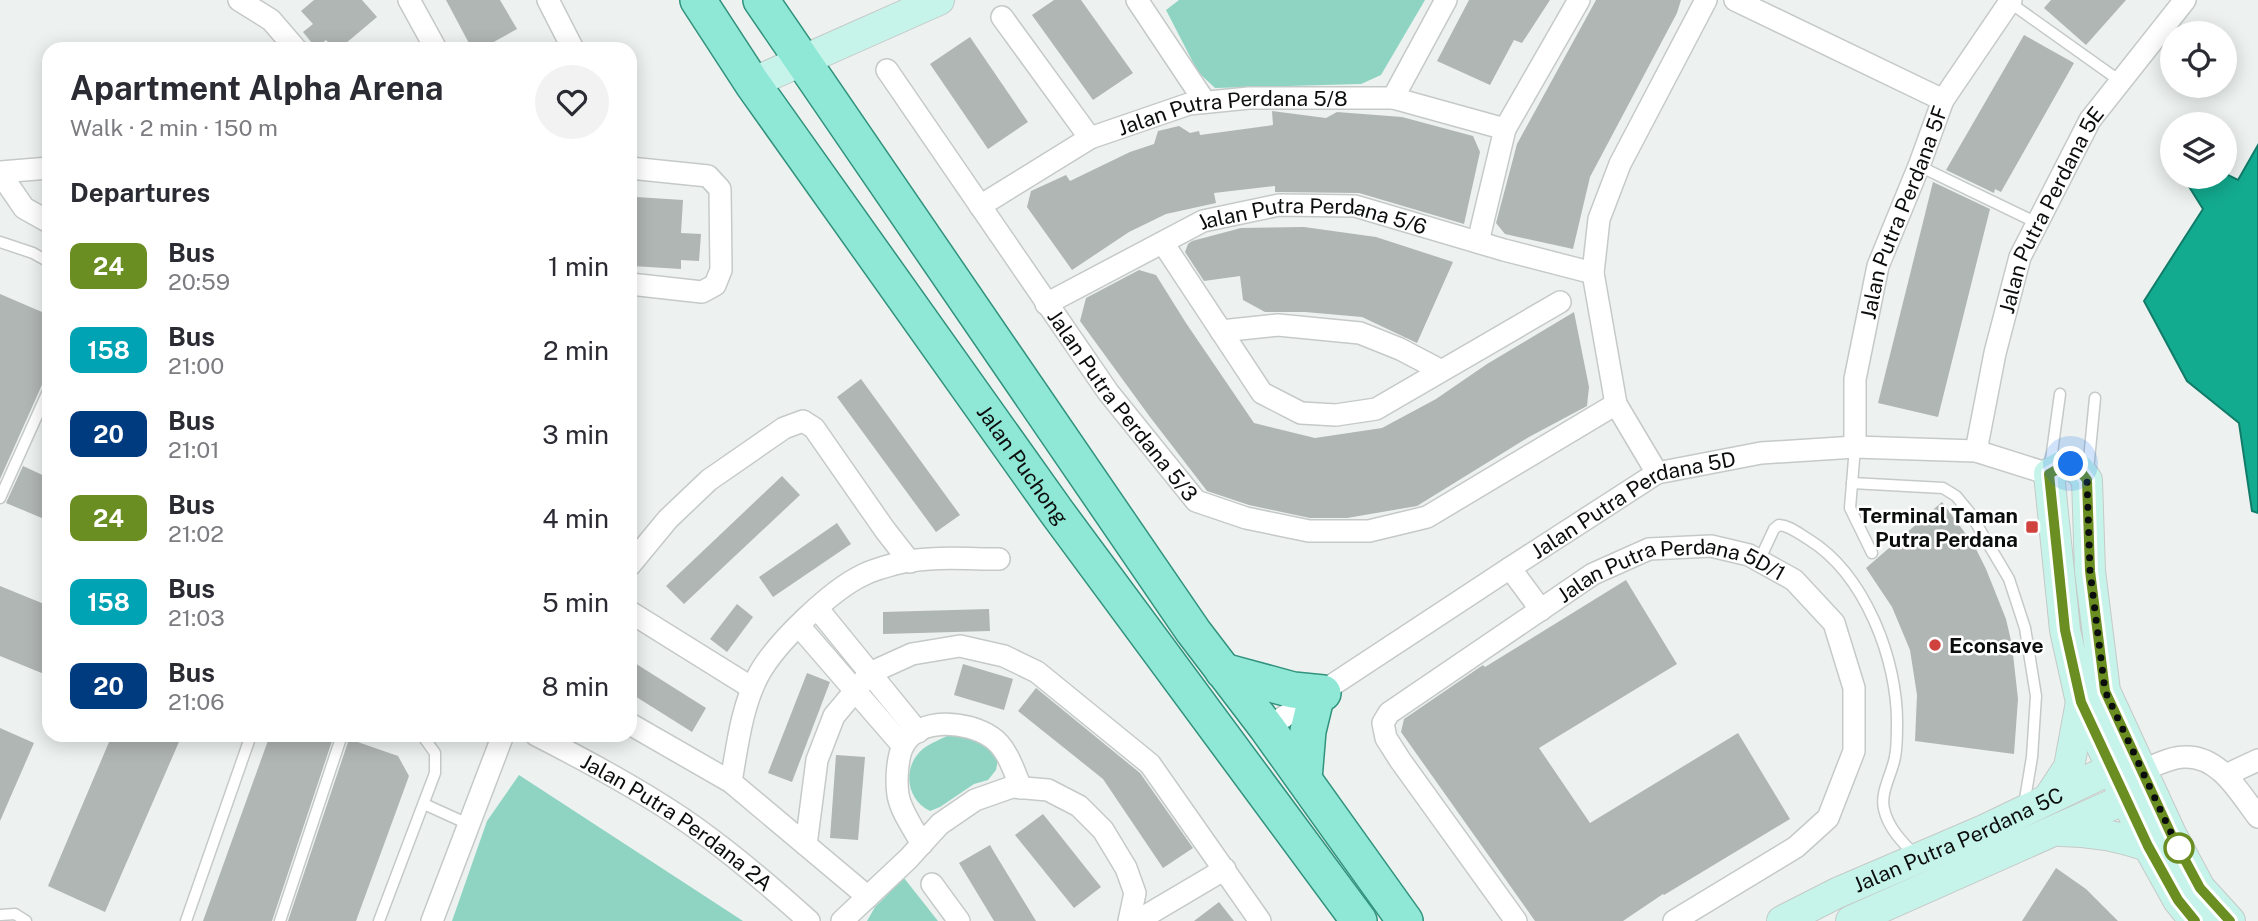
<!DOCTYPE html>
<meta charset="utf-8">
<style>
body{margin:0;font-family:"Public Sans",sans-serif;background:#f2f2f3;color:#2b2b33;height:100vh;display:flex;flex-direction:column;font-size:26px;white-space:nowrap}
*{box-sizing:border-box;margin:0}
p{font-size:23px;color:#7c7c81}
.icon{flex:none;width:38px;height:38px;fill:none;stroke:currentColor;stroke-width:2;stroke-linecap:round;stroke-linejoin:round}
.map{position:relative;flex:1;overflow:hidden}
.drawer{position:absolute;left:42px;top:42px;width:595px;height:700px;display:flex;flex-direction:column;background:#fff;border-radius:21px;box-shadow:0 4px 18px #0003}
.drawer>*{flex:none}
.badge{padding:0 14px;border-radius:10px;font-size:24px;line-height:46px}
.buttons{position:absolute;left:2160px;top:21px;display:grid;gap:14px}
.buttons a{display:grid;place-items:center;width:77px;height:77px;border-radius:50%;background:#fff;box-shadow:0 4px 18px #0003;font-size:35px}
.you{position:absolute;width:35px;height:35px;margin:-18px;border:5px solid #fff;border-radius:50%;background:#1a73e8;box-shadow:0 0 0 10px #1a73e833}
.map>.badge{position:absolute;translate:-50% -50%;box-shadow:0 0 0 4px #fff}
h2{padding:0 28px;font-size:26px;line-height:63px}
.round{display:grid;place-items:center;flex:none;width:74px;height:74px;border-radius:37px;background:#f2f2f3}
.overview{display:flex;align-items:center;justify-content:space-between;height:119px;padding:0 28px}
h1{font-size:33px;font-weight:700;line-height:52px}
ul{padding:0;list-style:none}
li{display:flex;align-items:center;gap:21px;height:84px;padding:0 28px}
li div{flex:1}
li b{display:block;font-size:26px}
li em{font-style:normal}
li .badge{min-width:77px;font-weight:700;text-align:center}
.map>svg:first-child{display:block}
.green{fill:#8fd4c2}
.water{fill:#13ab90;stroke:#117c69;stroke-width:2}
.building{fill:#b0b6b4}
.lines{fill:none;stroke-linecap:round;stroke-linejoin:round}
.lane-casing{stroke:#c5cac8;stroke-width:13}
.street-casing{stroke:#c5cac8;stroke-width:24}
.secondary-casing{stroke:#c5cac8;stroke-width:32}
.primary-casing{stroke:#31927d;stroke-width:38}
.lane{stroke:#fff;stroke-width:10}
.street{stroke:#fff;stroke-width:21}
.secondary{stroke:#c7f4ea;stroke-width:30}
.primary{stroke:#8fe8d6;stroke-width:35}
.line-casing{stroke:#fff;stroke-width:16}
.line{stroke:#6b8e23;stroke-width:10}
.walk{stroke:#0c0e0d;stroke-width:7;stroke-dasharray:0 12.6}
.poi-dot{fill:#d0423e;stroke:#fff;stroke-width:2.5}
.stop-dot{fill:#fff;stroke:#6b8e23;stroke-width:3.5}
.labels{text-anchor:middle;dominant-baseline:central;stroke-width:5;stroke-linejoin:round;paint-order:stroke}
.street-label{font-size:21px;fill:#0c0e0d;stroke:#fff}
.poi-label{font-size:21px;font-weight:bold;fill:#0c0e0d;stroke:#fff;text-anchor:end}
</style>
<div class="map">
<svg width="2258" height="921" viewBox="0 0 2258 921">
<rect width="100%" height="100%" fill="#edf2f0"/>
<g class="green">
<path d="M1179,0h246l-44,75 -20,9 -146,4 -17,-16 -32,-62z"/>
<path d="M949,735c22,3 35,5 49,25l-2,10 -8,10 -14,4 -34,23 -10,4c-25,-12 -28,-46 -6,-63 7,-5 17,-9 25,-13z"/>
<path d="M519,775l224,146h-291l35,-100z"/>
<path d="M904,878l34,43h-71l8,-14z"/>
</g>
<path class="water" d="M2258,145v368l-6,-2 -13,-88 -52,-42 -43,-80 59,-92 -20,-32h41v-4l14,7z"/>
<g class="building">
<path d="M314,0h48l15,17 -38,32h-5l-8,-9 -10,8 -13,-16 10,-8 -12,-13z"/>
<path d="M446,0h54l17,29 -36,20h-9z"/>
<path d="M1054,0h27l52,73 -40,27 -61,-85z"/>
<path d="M1469,0h81l-28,43 -8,-3 -24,45 -53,-24z"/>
<path d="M1596,0h85l-4,13 -87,164 -17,72 -68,-15 -9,-11 21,-79z"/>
<path d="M2051,0h75l-40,45 -42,-37z"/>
<path d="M2024,35l50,28 -73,129 -6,-3 -1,4 -48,-23z"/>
<path d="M970,37l58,85 -40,27 -58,-85z"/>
<path d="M1272,111l54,7 11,-6 65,5 71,19 7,16 -16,72 -105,-31 -84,-1v-6l-61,7 2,10 -50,11 -37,18 -57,38 -45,-63 4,-16 35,-16 4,6 60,-29 24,-8 4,-13 21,-5 11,7 9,-2 1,4 73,-10z"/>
<path d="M1933,182l57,27 -52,208 -60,-14z"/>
<path d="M636,197l47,3 -2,33 20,1 -2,27 -18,-1v9l-49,-3z"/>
<path d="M1304,227l72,10 77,25 -36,81 -55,-26 -57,-5h-40l-22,-12 -3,-24 -36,5 -19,-29 3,-8 4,-3 49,-13z"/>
<path d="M1139,270l17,5 30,48 68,100 61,15 67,-10 54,-29 51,-35 87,-52 15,75 -2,19 -58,31 -112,69 -70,12h-37l-61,-13 -42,-14 -57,-74 -70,-96 6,-23z"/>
<path d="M0,294l49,21v54l-49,110z"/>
<path d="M861,379l99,136 -24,17 -99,-135z"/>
<path d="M23,466l26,12v43l-43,-18z"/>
<path d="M782,476l18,19 -116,109 -18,-18z"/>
<path d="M1942,502l32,43 12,24 20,50 6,26 6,54 -4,55 -99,-13 2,-46 -7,-45 -18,-43 -26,-39z"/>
<path d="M837,523l14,21 -78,53 -14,-20z"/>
<path d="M1626,580l51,84 -138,84 51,75 148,-90 52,86 -126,76 -1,-1 -40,27h-88l-134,-189 3,-13 79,-54 2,2z"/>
<path d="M0,586l49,20v70l-49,-20z"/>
<path d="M737,604l16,13 -26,35 -17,-13z"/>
<path d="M989,609l1,22 -107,3v-22z"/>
<path d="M630,660l76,48 -14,24 -62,-39z"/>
<path d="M963,664l50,15 -9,31 -50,-15z"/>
<path d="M807,673l23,9 -38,100 -24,-9z"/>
<path d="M1036,688l104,85 53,75 -30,20 -60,-89 -85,-68z"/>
<path d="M0,728l34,15 -34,78z"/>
<path d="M112,735h70l-77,177 -57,-26z"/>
<path d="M270,735h64l-62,186h-69z"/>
<path d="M349,739l49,17 11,20 -53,145h-68z"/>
<path d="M836,755l29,2 -7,83 -28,-2z"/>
<path d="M1043,814l58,73 -27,21 -59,-73z"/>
<path d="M990,845l4,7 42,69h-42l-35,-58z"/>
<path d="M2056,868l30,21 32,32h-96z"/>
<path d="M1219,902l15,19h-40z"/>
</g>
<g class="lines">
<g class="lane-casing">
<g id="lane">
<path d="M2009,2l111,79"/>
<path d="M1919,166l118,57"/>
<path d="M0,242l33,11 16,9"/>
<path d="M1855,447l-5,61 22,45"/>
<path d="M2050,467l10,-73"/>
<path d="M2088,470l7,-72"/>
<path d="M1852,483l91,5 13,8 14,17 39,66 16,49 11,68 -4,61 -8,48"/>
<path d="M0,498l49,-109"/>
<path d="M1759,561l15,-32 5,-4c11,1 19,8 29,14 57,35 90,121 89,186 0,11 0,22 -2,32 -3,17 -15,35 -11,52 4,19 19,34 33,48"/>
<path d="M424,804l44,20"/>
<path d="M0,915l15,-1 11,7"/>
<path d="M186,921l65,-186"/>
<path d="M280,921l62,-186"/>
<path d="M379,921l56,-148v-20l-13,-18"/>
</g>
</g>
<g class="street-casing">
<g id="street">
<path d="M239,0l32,20 25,29"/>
<path d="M409,0l27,49"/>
<path d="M548,0l25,49"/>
<path d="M1137,0l68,102"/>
<path d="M1735,0l208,100"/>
<path d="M1002,17l88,121"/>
<path id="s1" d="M887,70l221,322 88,109 50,17 63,13h60l58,-14 189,-113"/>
<path d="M1393,98l53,-98"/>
<path d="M630,168l78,8 12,13 1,81 -6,15 -13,7 -72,-8"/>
<path d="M0,172l49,-4"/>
<path d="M0,173l24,35 25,14"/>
<path id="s2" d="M980,206l110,-68 99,-34 60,-6h144l112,31"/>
<path d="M1478,242l27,-113 74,-129"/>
<path d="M1163,243l99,150 39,20 35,2 40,-6 184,-107"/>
<path id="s3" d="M1046,304l157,-83 76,-16 76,1 149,44 89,23"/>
<path d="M1221,331l57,-6 82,8 40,16 40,21"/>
<path id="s4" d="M1855,447v-68l23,-113 41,-100 24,-66 68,-100"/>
<path id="s5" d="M1976,451l19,-98 25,-96 70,-137 95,-120"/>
<path d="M1657,473l-41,-69 -23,-131 6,-54 21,-55 86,-164"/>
<path d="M630,565l38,-46 41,-39 75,-52 19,-7 11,7 71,102 25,32"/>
<path d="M1510,568l31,42"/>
<path d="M817,608l101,124"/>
<path d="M630,612l122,76"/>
<path d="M799,626l104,120"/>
<path d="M630,724l101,58 137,115"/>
<path id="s6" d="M1267,728l243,-160 147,-95 104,-20 94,-6 121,4 73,23"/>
<path id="s7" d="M536,735c49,25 98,51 144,82 46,31 88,67 129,104"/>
<path d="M2141,771c13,-5 30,-14 43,-14 35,-2 55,35 74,60"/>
<path d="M2226,775l32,-15"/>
<path d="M731,782c6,-35 11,-77 28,-108 17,-31 72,-84 104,-99 11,-6 28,-10 40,-13 32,-6 65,-3 96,-3"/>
<path d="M922,844c-8,-15 -21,-32 -24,-49 -2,-13 -1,-37 5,-49 16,-30 64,-25 88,-9 16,10 23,34 30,51"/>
<path d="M806,845l11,-85 17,-44 36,-43 42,-19 48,-8 44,10 33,16 113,92 110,157"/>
<path d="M932,884l27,37"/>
<path d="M432,921l71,-186"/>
<path d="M842,921l66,-62 32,-35 35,-24 37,-13 36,3 31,16 24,24 23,38 9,25 -6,28"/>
<path d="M1137,921l88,-52"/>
<path id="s8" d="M1516,921l-116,-161 -14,-22 -3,-15 6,-10 204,-139 56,-25 62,-3 38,9 45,25 40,43 20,65v63l-26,67 -32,29 -122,74"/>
</g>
</g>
<g class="secondary-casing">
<g id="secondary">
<path d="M752,83l187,-83"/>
<path d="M2048,799l21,-32 12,-65"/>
<path d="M2060,831c31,0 58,5 88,15"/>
<path id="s9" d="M1782,921l55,-28 147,-63 144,-69"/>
<path d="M1851,921l292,-130"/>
<path d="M2195,921l-17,-21 -30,-54 -67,-144 -16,-72 -16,-156c20,-13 24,-14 38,6l3,91 15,120 66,143 29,54 30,33"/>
</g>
</g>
<g class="primary-casing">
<g id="primary">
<path id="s10" d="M698,0l54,83 304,428 303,410"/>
<path d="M761,0l432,631 74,97 138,193"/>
<path d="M1223,671l70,19 30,3"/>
<path d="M1304,779l4,-48 8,-33"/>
</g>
</g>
<use href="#lane" class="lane"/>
<use href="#street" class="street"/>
<use href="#secondary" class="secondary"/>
<use href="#primary" class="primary"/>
</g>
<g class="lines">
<g class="line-casing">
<path id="line" d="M2195,921l-17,-21 -30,-54 -67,-144 -16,-72 -16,-156 14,-8 8,-2 7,4 9,12 3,91 15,120 66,143 29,54 30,33"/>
</g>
<use href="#line" class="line"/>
<path class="walk" d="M2071,464l7,4 9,12 3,91 15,120 75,161 -1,-4"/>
</g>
<g class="poi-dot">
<rect x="2025" y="520" width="14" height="14" rx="3.5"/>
<circle cx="1935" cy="645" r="7"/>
</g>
<circle class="stop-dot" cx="2179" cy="848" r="14"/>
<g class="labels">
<g class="street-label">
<text stroke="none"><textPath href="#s2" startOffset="276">Jalan Putra Perdana 5/8</textPath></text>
<text stroke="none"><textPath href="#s5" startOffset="254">Jalan Putra Perdana 5E</textPath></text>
<text stroke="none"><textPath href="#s4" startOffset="242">Jalan Putra Perdana 5F</textPath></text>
<text stroke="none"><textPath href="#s3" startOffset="289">Jalan Putra Perdana 5/6</textPath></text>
<text stroke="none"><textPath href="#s1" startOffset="410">Jalan Putra Perdana 5/3</textPath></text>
<text stroke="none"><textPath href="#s10" startOffset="567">Jalan Puchong</textPath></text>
<text stroke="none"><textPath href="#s6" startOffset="432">Jalan Putra Perdana 5D</textPath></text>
<text stroke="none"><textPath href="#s8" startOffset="579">Jalan Putra Perdana 5D/1</textPath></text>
<text stroke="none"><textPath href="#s7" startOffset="166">Jalan Putra Perdana 2A</textPath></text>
<text stroke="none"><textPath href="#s9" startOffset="194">Jalan Putra Perdana 5C</textPath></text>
</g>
<g class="poi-label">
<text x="2018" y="515">Terminal Taman<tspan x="2018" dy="24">Putra Perdana</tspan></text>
<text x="1949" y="645" text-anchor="start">Econsave</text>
</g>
</g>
</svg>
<div class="buttons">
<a><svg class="icon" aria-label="locate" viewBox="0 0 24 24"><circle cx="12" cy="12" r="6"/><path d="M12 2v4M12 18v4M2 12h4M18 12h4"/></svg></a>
<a><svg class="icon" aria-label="layers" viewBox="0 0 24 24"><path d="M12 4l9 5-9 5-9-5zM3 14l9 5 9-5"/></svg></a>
</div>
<div class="you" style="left:2071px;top:464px"></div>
<section class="drawer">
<div class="overview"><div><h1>Apartment Alpha Arena</h1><p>Walk · 2 min · 150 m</p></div><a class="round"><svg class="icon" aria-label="heart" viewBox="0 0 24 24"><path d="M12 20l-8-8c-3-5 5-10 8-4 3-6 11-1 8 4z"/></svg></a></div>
<h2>Departures</h2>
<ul>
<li><span class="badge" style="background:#6b8e23;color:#fff">24</span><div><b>Bus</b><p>20:59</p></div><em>1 min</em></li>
<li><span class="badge" style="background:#00a3b4;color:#fff">158</span><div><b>Bus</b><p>21:00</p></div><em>2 min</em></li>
<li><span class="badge" style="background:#003b80;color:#fff">20</span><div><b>Bus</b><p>21:01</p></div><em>3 min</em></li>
<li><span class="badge" style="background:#6b8e23;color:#fff">24</span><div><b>Bus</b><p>21:02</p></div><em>4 min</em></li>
<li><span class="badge" style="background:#00a3b4;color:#fff">158</span><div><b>Bus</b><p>21:03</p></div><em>5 min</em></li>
<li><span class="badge" style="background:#003b80;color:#fff">20</span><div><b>Bus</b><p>21:06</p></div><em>8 min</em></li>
</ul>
</section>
</div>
